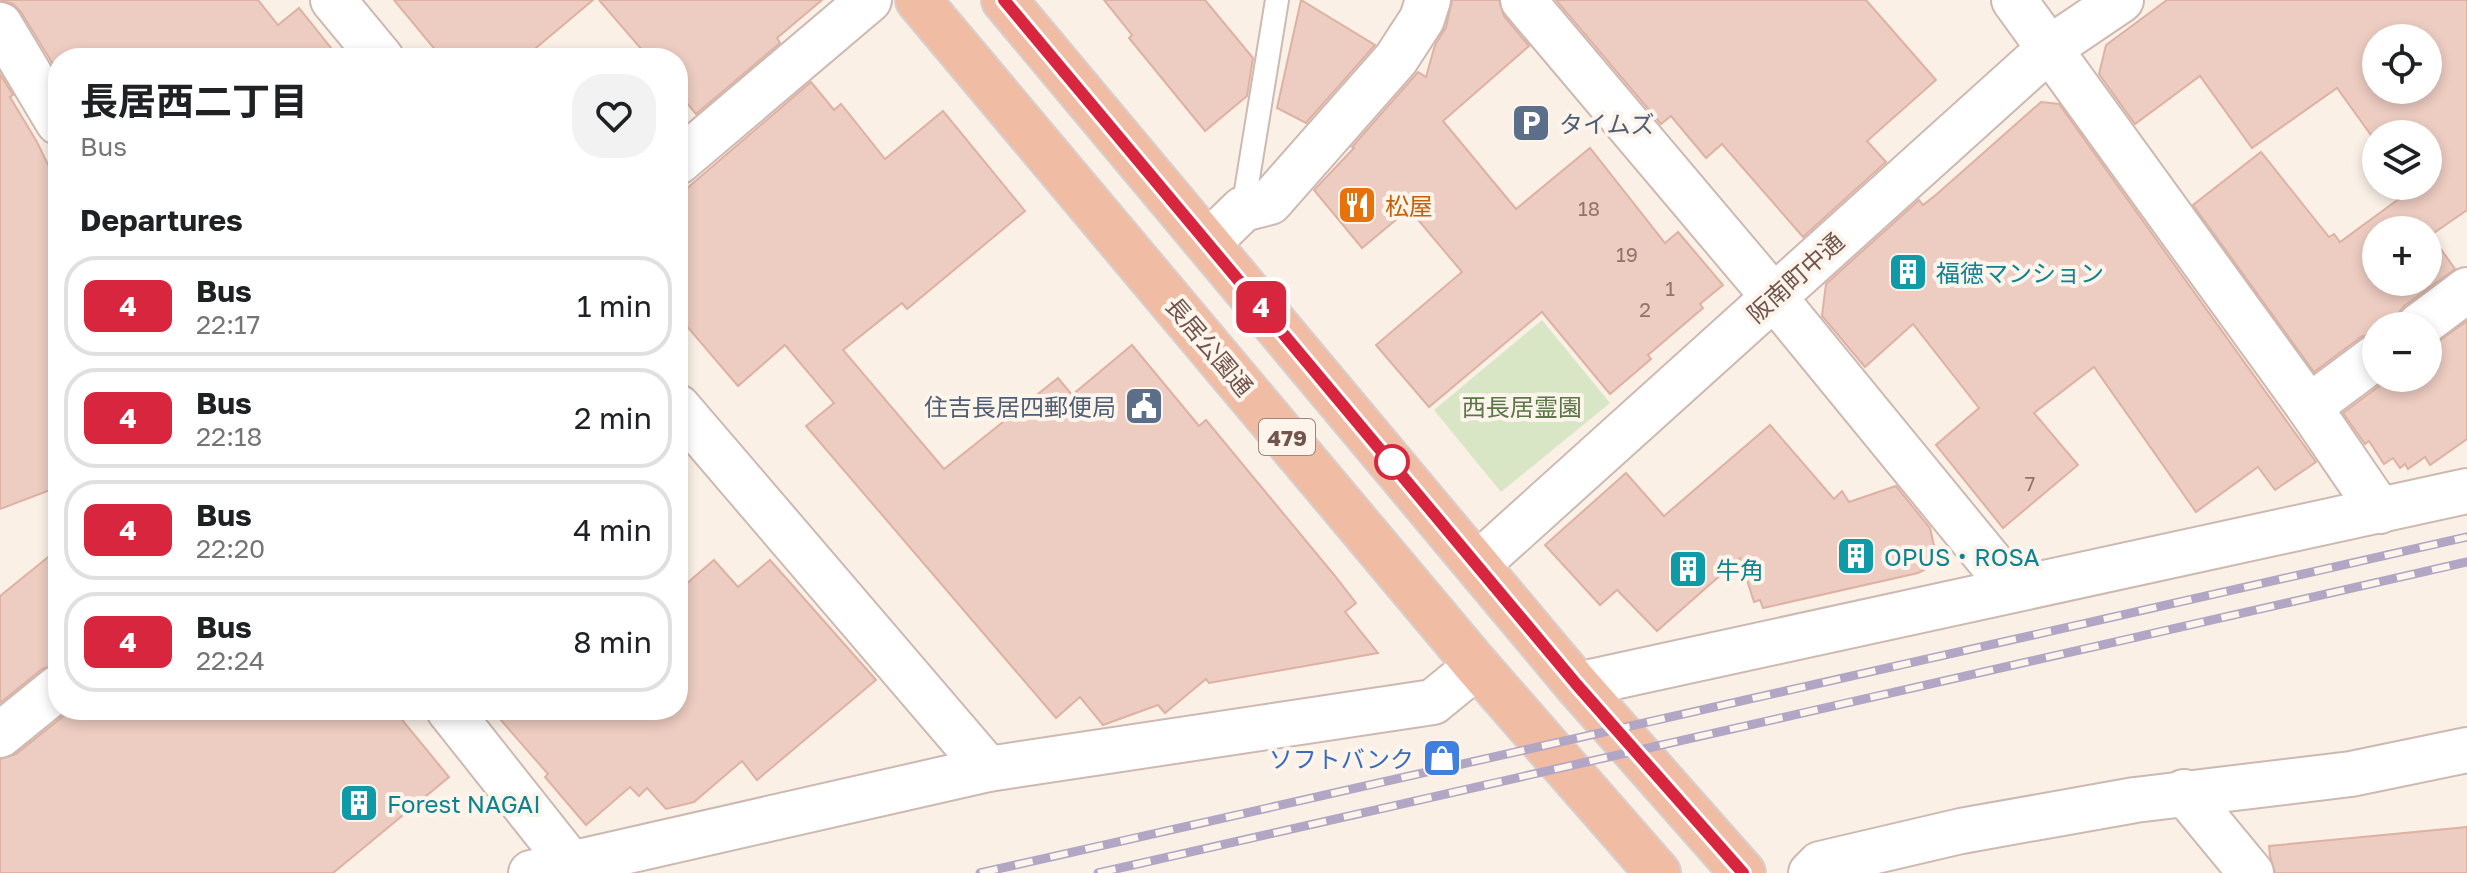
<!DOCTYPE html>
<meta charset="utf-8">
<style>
body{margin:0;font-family:"Golos Text","Noto Sans JP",sans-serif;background:#f2f2f2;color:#202124;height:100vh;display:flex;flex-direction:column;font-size:30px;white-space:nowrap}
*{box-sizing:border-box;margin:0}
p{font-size:26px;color:#757577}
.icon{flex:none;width:44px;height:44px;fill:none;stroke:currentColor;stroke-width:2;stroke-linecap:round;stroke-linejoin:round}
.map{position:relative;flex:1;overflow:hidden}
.sheet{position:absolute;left:48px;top:48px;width:640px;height:672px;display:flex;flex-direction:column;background:#fff;border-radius:32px;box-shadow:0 4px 12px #0003}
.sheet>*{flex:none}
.badge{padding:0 16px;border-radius:12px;font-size:28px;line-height:52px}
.controls{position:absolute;left:2362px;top:24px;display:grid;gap:16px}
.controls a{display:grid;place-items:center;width:80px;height:80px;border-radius:50%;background:#fff;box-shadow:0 4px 12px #0003;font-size:40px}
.map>.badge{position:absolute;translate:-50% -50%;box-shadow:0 0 0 4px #fff}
h2{padding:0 32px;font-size:30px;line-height:72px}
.round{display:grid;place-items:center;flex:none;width:84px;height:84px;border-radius:32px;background:#f2f2f2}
.headline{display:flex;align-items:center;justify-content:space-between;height:136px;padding:0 32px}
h1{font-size:38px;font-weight:700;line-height:60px}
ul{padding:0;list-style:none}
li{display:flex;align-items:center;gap:24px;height:100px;margin:0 16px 12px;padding:0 16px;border:4px solid #e0e0e0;border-radius:32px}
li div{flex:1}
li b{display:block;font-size:30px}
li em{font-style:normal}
li .badge{min-width:88px;font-weight:700;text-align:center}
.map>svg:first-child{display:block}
.green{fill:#d8e6c6}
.building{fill:#edccc1;stroke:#deb1a3;stroke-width:2;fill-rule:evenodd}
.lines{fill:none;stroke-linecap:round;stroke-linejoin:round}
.service-casing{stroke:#cdb9b1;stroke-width:26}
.minor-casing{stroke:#cdb9b1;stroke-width:48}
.tertiary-casing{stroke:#cdb9b1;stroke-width:48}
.trunk-casing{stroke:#d7cfcd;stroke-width:48}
.service{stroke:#fff;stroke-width:22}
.minor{stroke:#fff;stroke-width:44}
.tertiary{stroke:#fff;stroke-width:44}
.trunk{stroke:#f0bca4;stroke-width:44}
.rail-casing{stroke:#b1a6c3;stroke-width:9}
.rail{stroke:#fdf4ec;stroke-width:6;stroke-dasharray:18;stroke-linecap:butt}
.line-casing{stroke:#fff;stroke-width:18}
.line{stroke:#d7263d;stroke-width:12}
.stop-dot{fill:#fff;stroke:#d7263d;stroke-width:4}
.labels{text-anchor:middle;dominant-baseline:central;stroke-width:8;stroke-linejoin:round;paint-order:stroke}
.number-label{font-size:20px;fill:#90736a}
.shield{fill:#fdf4ec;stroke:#9b857d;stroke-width:2}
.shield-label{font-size:22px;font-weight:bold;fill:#71554d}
.service-label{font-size:24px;fill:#4e5e75;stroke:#fdf4ec;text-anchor:start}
.food-label{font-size:24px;fill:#c56008;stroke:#fdf4ec;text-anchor:start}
.culture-label{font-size:24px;fill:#0d838f;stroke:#fdf4ec;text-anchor:start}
.street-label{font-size:24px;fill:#71554d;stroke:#fdf4ec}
.park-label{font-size:24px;fill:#5b7647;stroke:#fdf4ec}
.shop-label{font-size:24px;fill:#366cbe;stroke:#fdf4ec;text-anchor:end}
</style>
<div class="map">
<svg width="2467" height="873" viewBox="0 0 2467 873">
<rect width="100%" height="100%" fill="#faf0e6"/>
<path class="green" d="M1542,320l68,83 -109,89 -67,-82z"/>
<g class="building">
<path d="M0,0h258l20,25 21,-17 40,50h-281v10l-2,1 -35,-57 -8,-8z"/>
<path d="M394,0h199l-69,58h-82z"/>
<path d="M599,0h223l-45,38 3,5 -84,71 -18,-22v-34h-29z"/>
<path d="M1104,0h101l48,58 -6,38 -42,35 -76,-93 3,-3z"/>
<path d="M1301,0l74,45 -69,78 -29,-15z"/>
<path d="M1452,0h47l5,16 25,30 -86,75 73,88 74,-61 75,95 13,-11 45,53 -23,19 3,4 -55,47 3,4 -41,35 -68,-82 -113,95 -53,-62 86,-73 -53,-63 -47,39 -48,-58 40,-42 -2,-1 66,-75 8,5 9,-32 11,-18z"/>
<path d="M1556,0h310l70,80 -69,61 19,21 -83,75 -81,-93 -16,14 -35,-42 -10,8z"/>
<path d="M2167,0h300v210l-36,25 24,34 -51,37 -8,10 -2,10h-18v6l-15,5 -47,35 -121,-167 68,-53 68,85 5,-3 6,8 71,-52 -3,-4h20v-52h-52v8l-39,-54 -85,60 -52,-72 -65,48 -36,-50 7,-29zM2376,38h52v52h-52zM2376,230h52v52h-52z"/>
<path d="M0,74l13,21 -3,2 27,45 21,43v302l-58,22z"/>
<path d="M811,82l23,28 7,-6 44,55 58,-48 82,100 -118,98 -5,-6 -59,47 101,119 114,-91 14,17 60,-50 67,81 7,-6 129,156 21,27 -11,9 33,41 -169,30 -3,-4 -41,34 -7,-8 -55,20 -23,-28 -24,21 -250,-292 28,-23 -49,-58 -47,41 -60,-70v-120z"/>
<path d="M2041,102l18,2 257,358 -41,28 -17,-23 -62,45 -102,-145 -60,46 44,52 -75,63 -67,-83 43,-37 -66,-84 -48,43 -43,-51 4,-32 93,-84 4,5 14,-11z"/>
<path d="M2467,321v118l-37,26 -5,-8 -17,12 -3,-5 -5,4 -7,-10 -9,6 -15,-23 -4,3 -22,-31 47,-35h38v-29z"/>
<path d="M1770,425l64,74 8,-8 7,11 47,-16 34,42 8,35 -20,10 -155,35 -3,-8 -6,2 -14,-44 -83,73 -40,-41 -17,15 -55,-60 81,-72 38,43z"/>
<path d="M58,549v115l-16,5 -42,34v-107z"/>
<path d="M714,560l24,27 32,-27 106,120 -119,100 -15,-19 -48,41 -28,7 -19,-21 -8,8 -9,-9 -44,38 -41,-48 3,-3 -56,-64h186v-119z"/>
<path d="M71,710h323l55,67 -116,96h-333v-114l16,-5z"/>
<path d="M2467,827v46h-192l-5,-17 -1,-10z"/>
</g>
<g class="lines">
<g class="service-casing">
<path id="service" d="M1243,209l34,-209"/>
</g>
<g class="minor-casing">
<g id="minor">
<path d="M1523,0l250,296 240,293"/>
<path d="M2014,0l295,407 71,104"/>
<path d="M1208,243l35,-34 27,-7 126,-143 26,-40 6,-19"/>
<path d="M2419,326l48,-36"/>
<path d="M2309,407l67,-50"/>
<path d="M1478,564l572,-516 71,-48"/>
<path d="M1577,685l890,-194"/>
<path d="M2184,792l67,81"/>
<path d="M531,873l457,-104 445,-67 44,-36"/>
</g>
</g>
<g class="tertiary-casing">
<g id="tertiary">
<path d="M333,0l48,58"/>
<path d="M0,25l58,97"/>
<path d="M678,162l191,-162"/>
<path d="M678,407l310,362"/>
<path d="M449,710l122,154"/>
<path d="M0,735l58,-47"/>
<path d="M1811,873l9,-9 141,-33 174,-31 216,-26 116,-24"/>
</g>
</g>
<g class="trunk-casing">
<g id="trunk">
<path d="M918,0l559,666 181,207"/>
<path d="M1004,0l573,685 166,188"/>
</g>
</g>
<use href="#service" class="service"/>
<use href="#minor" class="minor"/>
<use href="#tertiary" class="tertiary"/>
<use href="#trunk" class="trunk"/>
<g class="rail-casing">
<g id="rail">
<path d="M980,873l1487,-336"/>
<path d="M1098,873l1369,-311"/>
</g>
</g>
<use href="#rail" class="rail"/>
</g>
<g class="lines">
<g class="line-casing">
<path id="line" d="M1004,0l573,685 166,188"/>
</g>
<use href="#line" class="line"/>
</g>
<defs>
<g id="parking-square" transform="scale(2)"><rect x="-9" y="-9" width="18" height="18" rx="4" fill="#5c6f8a" stroke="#fdf4ec"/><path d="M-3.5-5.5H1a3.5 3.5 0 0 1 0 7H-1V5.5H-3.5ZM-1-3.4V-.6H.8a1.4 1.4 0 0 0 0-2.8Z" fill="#fff"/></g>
<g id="restaurant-square" transform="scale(2)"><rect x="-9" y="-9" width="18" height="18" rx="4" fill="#e8710a" stroke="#fdf4ec"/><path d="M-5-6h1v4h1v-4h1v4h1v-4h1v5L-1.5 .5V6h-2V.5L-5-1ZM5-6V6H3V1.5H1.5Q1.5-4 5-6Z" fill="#fff"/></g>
<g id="building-square" transform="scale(2)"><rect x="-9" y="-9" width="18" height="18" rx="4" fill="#0f9aa8" stroke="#fdf4ec"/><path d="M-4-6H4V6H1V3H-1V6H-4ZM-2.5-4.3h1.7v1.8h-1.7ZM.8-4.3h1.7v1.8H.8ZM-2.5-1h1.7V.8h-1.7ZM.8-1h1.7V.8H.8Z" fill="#fff"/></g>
<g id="civic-square" transform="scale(2)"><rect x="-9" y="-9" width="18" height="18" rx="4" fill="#5c6f8a" stroke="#fdf4ec"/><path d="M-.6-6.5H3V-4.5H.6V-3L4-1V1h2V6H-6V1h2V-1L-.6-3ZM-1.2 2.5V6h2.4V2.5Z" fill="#fff"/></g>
<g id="shop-square" transform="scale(2)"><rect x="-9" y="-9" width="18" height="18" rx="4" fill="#3f7fe0" stroke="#fdf4ec"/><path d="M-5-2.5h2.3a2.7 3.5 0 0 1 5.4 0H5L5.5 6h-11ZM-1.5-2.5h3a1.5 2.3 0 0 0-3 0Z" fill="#fff"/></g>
</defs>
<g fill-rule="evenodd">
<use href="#parking-square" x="1531" y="123"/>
<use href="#restaurant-square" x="1357" y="205"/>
<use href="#building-square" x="1908" y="272"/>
<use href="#civic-square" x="1144" y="406"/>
<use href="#building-square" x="1856" y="556"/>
<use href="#building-square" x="1688" y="569"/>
<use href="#shop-square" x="1442" y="758"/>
<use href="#building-square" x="359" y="803"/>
</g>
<circle class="stop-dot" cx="1392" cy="462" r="16"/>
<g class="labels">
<g class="number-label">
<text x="1589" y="208">18</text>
<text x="1627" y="254">19</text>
<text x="1670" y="288">1</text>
<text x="1645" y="309">2</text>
<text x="2030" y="483">7</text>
</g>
<rect class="shield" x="1259" y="419" width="56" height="36" rx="6"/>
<g class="shield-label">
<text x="1287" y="437">479</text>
</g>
<g class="service-label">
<text x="1559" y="123">タイムズ</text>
<text x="1116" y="406" text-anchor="end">住吉長居四郵便局</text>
</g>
<g class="food-label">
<text x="1385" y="205">松屋</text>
</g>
<g class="culture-label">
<text x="1936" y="272">福徳マンション</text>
<text x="1884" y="556">OPUS・ROSA</text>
<text x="1716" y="569">牛角</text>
<text x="387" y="803">Forest NAGAI</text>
</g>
<g class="street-label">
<text transform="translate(1795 277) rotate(-42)">阪南町中通</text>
<text transform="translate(1210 346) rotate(50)">長居公園通</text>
</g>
<g class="park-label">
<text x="1522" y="406">西長居霊園</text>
</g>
<g class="shop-label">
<text x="1414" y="758">ソフトバンク</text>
</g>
</g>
</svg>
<div class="controls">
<a><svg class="icon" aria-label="locate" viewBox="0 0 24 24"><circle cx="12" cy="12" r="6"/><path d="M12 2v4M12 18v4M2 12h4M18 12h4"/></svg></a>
<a><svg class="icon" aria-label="layers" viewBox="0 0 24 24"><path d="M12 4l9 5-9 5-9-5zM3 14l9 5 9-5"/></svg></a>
<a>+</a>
<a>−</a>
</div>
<b class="badge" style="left:1261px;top:307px;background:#d7263d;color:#fff">4</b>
<section class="sheet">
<div class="headline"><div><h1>長居西二丁目</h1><p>Bus</p></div><a class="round"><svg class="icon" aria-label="heart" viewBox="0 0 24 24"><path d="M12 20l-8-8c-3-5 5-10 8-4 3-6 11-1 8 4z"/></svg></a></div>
<h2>Departures</h2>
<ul>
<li><span class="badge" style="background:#d7263d;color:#fff">4</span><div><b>Bus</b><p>22:17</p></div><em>1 min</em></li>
<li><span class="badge" style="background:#d7263d;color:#fff">4</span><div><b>Bus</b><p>22:18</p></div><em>2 min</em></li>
<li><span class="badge" style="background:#d7263d;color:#fff">4</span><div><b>Bus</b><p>22:20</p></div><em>4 min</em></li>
<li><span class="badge" style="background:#d7263d;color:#fff">4</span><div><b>Bus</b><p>22:24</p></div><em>8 min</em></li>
</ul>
</section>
</div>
